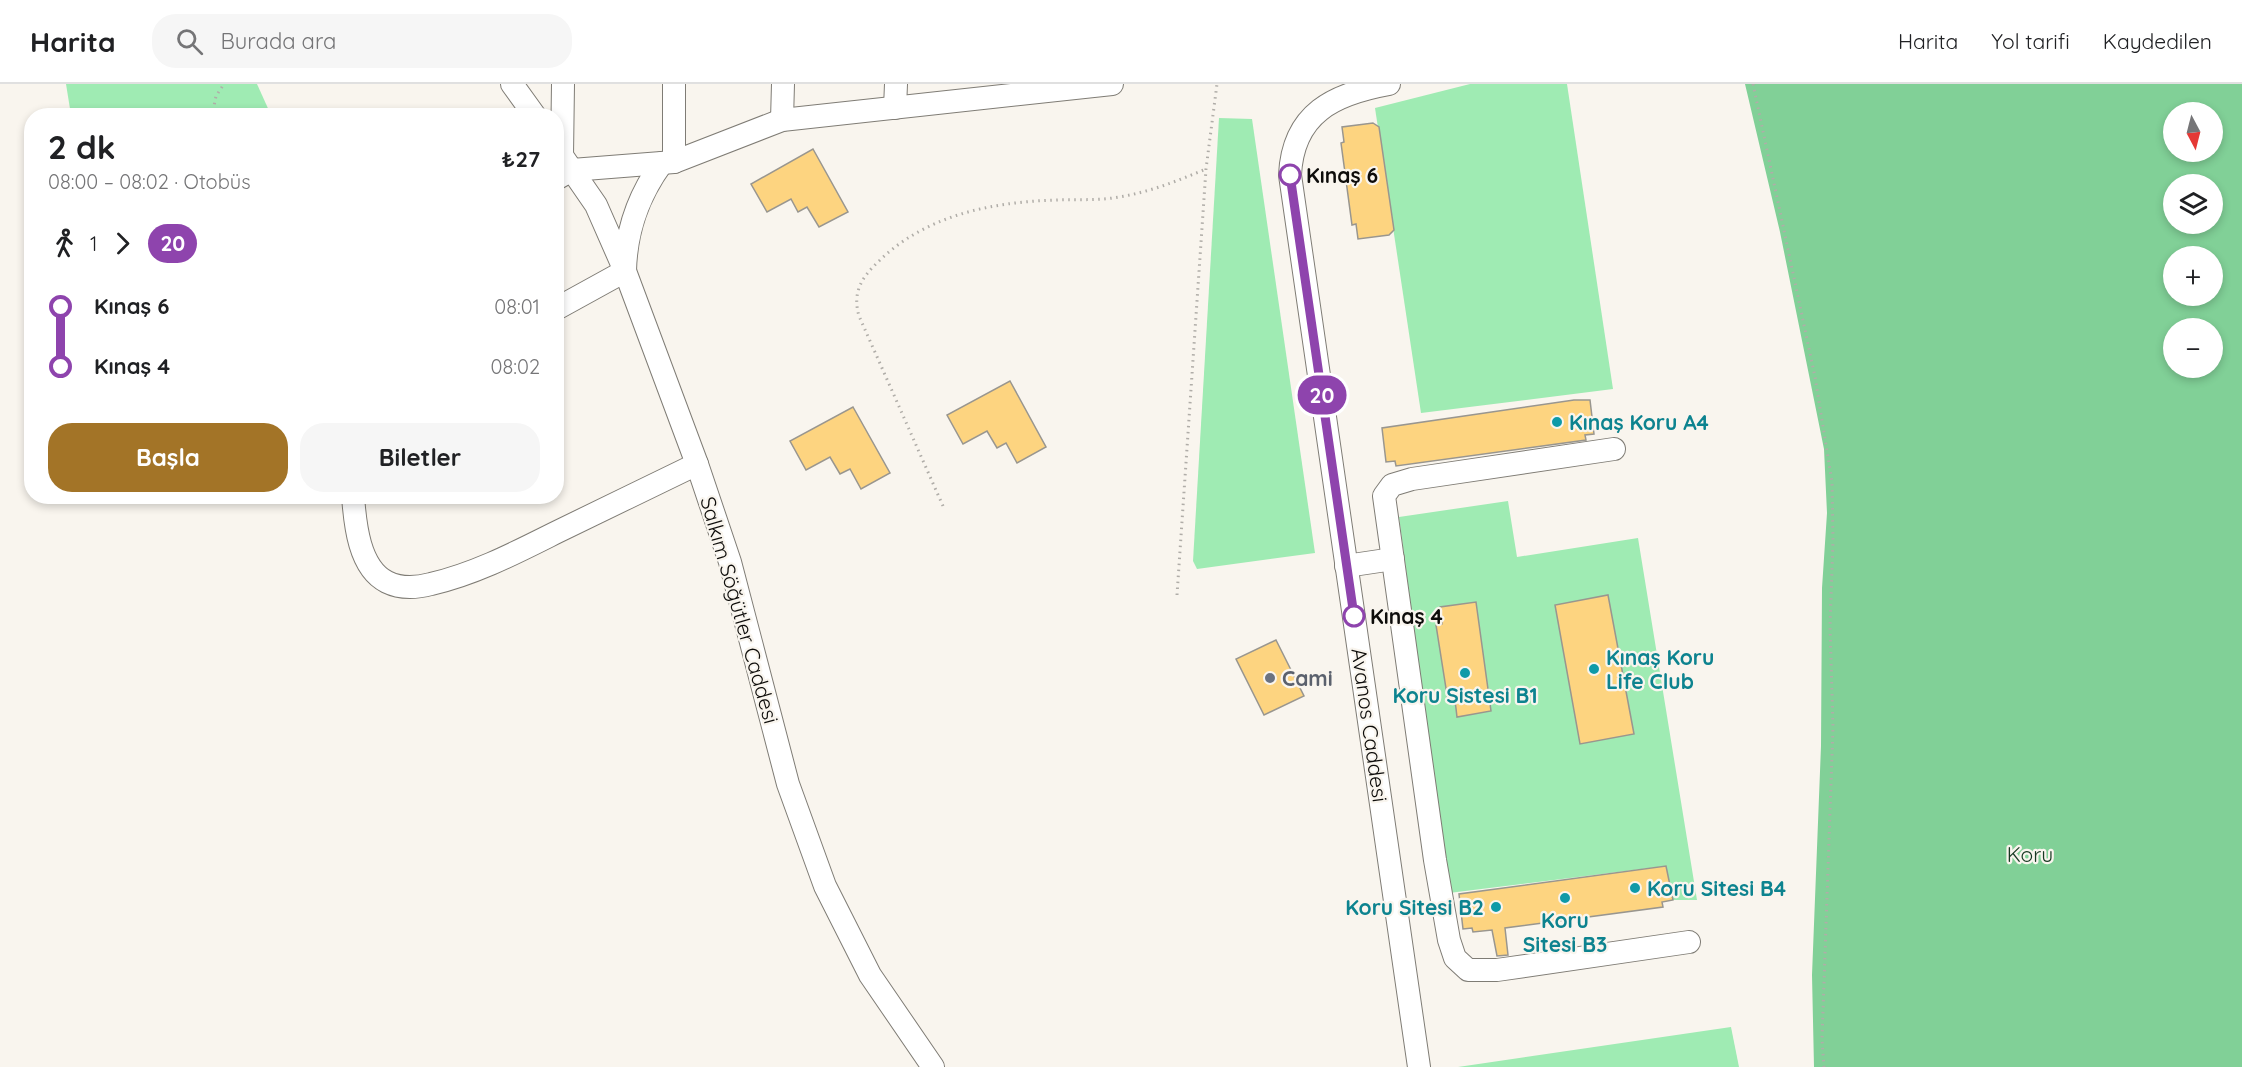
<!DOCTYPE html>
<html lang="tr">
<meta charset="utf-8">
<style>
body{margin:0;font-family:Quicksand,sans-serif;background:#f6f6f6;color:#202124;height:100vh;display:flex;flex-direction:column;font-size:22px;white-space:nowrap}
*{box-sizing:border-box;margin:0}
p{font-size:20px;color:#757577}
.icon{flex:none;width:33px;height:33px;fill:none;stroke:currentColor;stroke-width:2;stroke-linecap:round;stroke-linejoin:round}
.map{position:relative;flex:1;overflow:hidden}
.drawer{position:absolute;left:24px;top:24px;width:540px;height:396px;display:flex;flex-direction:column;background:#fff;border-radius:24px;box-shadow:0 3px 9px #0003}
.drawer>*{flex:none}
.badge{padding:0 12px;border-radius:20px;font-size:21px;line-height:39px}
.needle{width:39px;rotate:173deg}
.controls{position:absolute;left:2163px;top:18px;display:grid;gap:12px}
.controls a{display:grid;place-items:center;width:60px;height:60px;border-radius:50%;background:#fff;box-shadow:0 3px 9px #0003;font-size:30px}
.map>.badge{position:absolute;translate:-50% -50%;box-shadow:0 0 0 3px #fff}
.legs{display:flex;align-items:center;gap:9px;height:66px;padding:0 24px;font-size:20px}
.legs p{margin-inline-start:auto}
.headline{display:flex;align-items:center;justify-content:space-between;height:102px;padding:0 24px}
h1{font-size:33px;font-weight:700;line-height:45px}
.primary-button{display:flex;gap:12px;margin-top:auto;padding:12px 24px}
.primary-button a{flex:1;height:69px;border-radius:24px;background:#a37427;color:#fff;font-size:24px;font-weight:700;line-height:69px;text-align:center}
.primary-button a+a{background:#f6f6f6;color:#202124}
ul{padding:0 24px;list-style:none}
li{display:flex;align-items:center;gap:21px;height:60px;font-size:22px}
li i{display:grid;place-items:center;width:9px;height:100%;margin:0 8px;background:currentColor}
li i::after{content:'';width:15px;height:15px;margin:-8px;border:4px solid;border-radius:50%;background:#fff}
li p{margin-inline-start:auto}
li:first-child i{background:linear-gradient(#0000 50%,currentColor 0)}
li:last-child i{background:linear-gradient(currentColor 50%,#0000 0)}
header{display:flex;align-items:center;gap:36px;box-sizing:border-box;height:84px;padding:0 30px;background:#fff;border-bottom:2px solid #e0e0e0}
header strong{font-size:28px}
nav{display:flex;gap:33px;margin-inline-start:auto;font-size:21px}
.search{width:420px;height:54px;background:#f6f6f6;display:flex;align-items:center;gap:15px;box-sizing:border-box;padding:0 21px;border-radius:24px;color:#757577;font-size:22px}
.map>svg:first-child{display:block}
.green{fill:#9febb3}
.forest{fill:#81d097;fill-rule:evenodd}
.building{fill:#fdd480;stroke:#99968f;stroke-width:1.5}
.lines{fill:none;stroke-linecap:round;stroke-linejoin:round}
.minor-casing{stroke:#7f7c75;stroke-width:24}
.path{stroke:#b0ada8;stroke-width:3;stroke-dasharray:1.5 4.5;stroke-linecap:butt}
.minor{stroke:#fff;stroke-width:22}
.line-1-casing{stroke:#fff;stroke-width:14}
.line-1{stroke:#8e44ad;stroke-width:9}
.stop-1-dot{fill:#fff;stroke:#8e44ad;stroke-width:3}
.culture-dot{fill:#0f9aa8;stroke:#f9f5ee;stroke-width:2}
.worship-dot{fill:#6b7280;stroke:#f9f5ee;stroke-width:2}
.labels{text-anchor:middle;dominant-baseline:central;stroke-width:4.5;stroke-linejoin:round;paint-order:stroke}
.stop-label{font-size:21px;font-weight:bold;fill:#0d0c0a;stroke:#f9f5ee;text-anchor:start}
.culture-label{font-size:21px;font-weight:bold;fill:#0d838f;stroke:#f9f5ee;text-anchor:start}
.street-label{font-size:21px;fill:#0d0c0a;stroke:#f9f5ee}
.worship-label{font-size:21px;font-weight:bold;fill:#5b616d;stroke:#f9f5ee;text-anchor:start}
.park-label{font-size:21px;fill:#163821;stroke:#f9f5ee}
</style>
<header>
<strong>Harita</strong>
<div class="search"><svg class="icon" aria-label="search" viewBox="0 0 24 24"><circle cx="10" cy="10" r="6"/><path d="M15 15l6 6"/></svg>Burada ara</div>
<nav><a>Harita</a><a>Yol tarifi</a><a>Kaydedilen</a></nav>
</header>
<div class="map">
<svg width="2242" height="983" viewBox="0 0 2242 983">
<rect width="100%" height="100%" fill="#f9f5ee"/>
<g class="green">
<path d="M66,0h191l14,31h-200z"/>
<path d="M1470,0h97l46,305 -192,24 -46,-305z"/>
<path d="M1219,34l33,1 63,434 -118,16 -4,-8z"/>
<path d="M1508,417l9,56 121,-19 59,362h-24l-7,-34 -217,27 -50,-376z"/>
<path d="M1731,943l8,40h-281z"/>
</g>
<path class="forest" d="M1745,0h497v983h-428l-2,-92 9,-229 1,-158 5,-75 -3,-64 -44,-217zM2174,28h38v40h-38zM2174,100h38v40h-38zM2174,172h38v40h-38zM2174,244h38v40h-38z"/>
<g class="building">
<path d="M1373,39l6,4 15,103 -5,5 -31,4 -2,-15 -4,1 -11,-82 3,-1 -2,-15z"/>
<path d="M813,65l35,63 -29,15 -12,-20 -9,5 -7,-13 -24,13 -16,-28z"/>
<path d="M1010,297l36,66 -29,16 -11,-20 -9,5 -10,-17 -24,13 -16,-29z"/>
<path d="M1574,316h16l4,34 -9,1 1,5 -190,26 -1,-5 -9,1 -4,-34z"/>
<path d="M853,323l37,66 -29,16 -11,-20 -10,5 -10,-17 -24,13 -16,-29z"/>
<path d="M1608,511l26,139 -54,10 -25,-139z"/>
<path d="M1476,518l15,109 -34,6 -2,-17 -7,1 -12,-76 6,-1 -2,-17z"/>
<path d="M1276,556l28,56 -40,19 -28,-56z"/>
<path d="M1666,782l7,34 -11,2 1,5 -158,21 3,27 -11,1 -5,-26 -19,2 -1,-4 -9,1 -4,-35z"/>
</g>
<g class="lines">
<g class="minor-casing">
<g id="minor">
<path d="M512,0l23,32"/>
<path d="M674,0v78"/>
<path d="M1389,0c-55,10 -96,29 -99,91l129,892"/>
<path d="M895,24l1,-24"/>
<path d="M782,36l1,-36"/>
<path d="M556,63l40,58 29,66 72,193 33,98 58,222 37,102 45,89 63,92"/>
<path d="M562,71l1,-71"/>
<path d="M556,95l16,-9 102,-8 108,-42 330,-36"/>
<path d="M556,225l69,-38c1,-41 13,-75 37,-108"/>
<path d="M1614,365l-202,30 -20,6 -8,11 51,364 14,80 6,18 13,12h29l192,-28"/>
<path d="M353,412c2,28 6,72 34,86 14,7 29,6 44,2 44,-10 86,-32 126,-52 47,-23 93,-45 140,-68"/>
<path d="M1346,482l47,-7"/>
</g>
</g>
<g class="path">
<path d="M1753,0l62,293 17,105 1,59 -3,85 3,101 -11,312 2,28"/>
<path d="M212,32l4,-20 8,-12"/>
<path d="M943,422l-84,-190c-7,-24 3,-39 20,-55 47,-46 113,-59 177,-61 21,-1 42,1 63,-3 31,-5 58,-16 87,-28"/>
<path d="M1177,511l29,-426 11,-85"/>
</g>
<use href="#minor" class="minor"/>
</g>
<g class="lines">
<g class="line-1-casing">
<path id="line-1" d="M1290,91l64,441"/>
</g>
<use href="#line-1" class="line-1"/>
</g>
<g class="stop-1-dot">
<circle cx="1290" cy="91" r="10"/>
<circle cx="1354" cy="532" r="10"/>
</g>
<g class="culture-dot">
<circle cx="1557" cy="338" r="6"/>
<circle cx="1594" cy="585" r="6"/>
<circle cx="1465" cy="589" r="6"/>
<circle cx="1635" cy="804" r="6"/>
<circle cx="1565" cy="814" r="6"/>
<circle cx="1496" cy="823" r="6"/>
</g>
<circle class="worship-dot" cx="1270" cy="594" r="6"/>
<g class="labels">
<g class="stop-label">
<text x="1306" y="91">Kınaş 6</text>
<text x="1370" y="532">Kınaş 4</text>
</g>
<g class="culture-label">
<text x="1569" y="338">Kınaş Koru A4</text>
<text x="1606" y="573">Kınaş Koru<tspan x="1606" dy="24">Life Club</tspan></text>
<text x="1465" y="611" text-anchor="middle">Koru Sistesi B1</text>
<text x="1647" y="804">Koru Sitesi B4</text>
<text x="1484" y="823" text-anchor="end">Koru Sitesi B2</text>
<text x="1565" y="836" text-anchor="middle">Koru<tspan x="1565" dy="24">Sitesi B3</tspan></text>
</g>
<g class="street-label">
<text transform="translate(740 526) rotate(74)">Salkım Söğütler Caddesi</text>
<text transform="translate(1370 641) rotate(82)">Avanos Caddesi</text>
</g>
<g class="worship-label">
<text x="1282" y="594">Cami</text>
</g>
<g class="park-label">
<text x="2030" y="770">Koru</text>
</g>
</g>
</svg>
<div class="controls">
<a><svg class="needle" viewBox="-14 -14 28 28"><path d="M0-13l5 13h-10z" fill="#e53935"/><path d="M0 13l5-13h-10z" fill="#757577"/></svg></a>
<a><svg class="icon" aria-label="layers" viewBox="0 0 24 24"><path d="M12 4l9 5-9 5-9-5zM3 14l9 5 9-5"/></svg></a>
<a>+</a>
<a>−</a>
</div>
<b class="badge" style="left:1322px;top:311px;background:#8e44ad;color:#fff">20</b>
<section class="drawer">
<div class="headline"><div><h1>2 dk</h1><p>08:00 – 08:02 · Otobüs</p></div><b>₺27</b></div>
<div class="legs"><svg class="icon" aria-label="walk" viewBox="0 0 24 24"><circle cx="13" cy="4" r="2"/><path d="M13 8l-2 6 4 7M11 14l-3 7M7 12l3-4h3l4 4"/></svg>1<svg class="icon" aria-label="forward" viewBox="0 0 24 24"><path d="M9 5l7 7-7 7"/></svg><b class="badge" style="background:#8e44ad;color:#fff">20</b></div>
<ul>
<li><i style="color:#8e44ad"></i><b>Kınaş 6</b><p>08:01</p></li>
<li><i style="color:#8e44ad"></i><b>Kınaş 4</b><p>08:02</p></li>
</ul>
<div class="primary-button"><a>Başla</a><a>Biletler</a></div>
</section>
</div>
